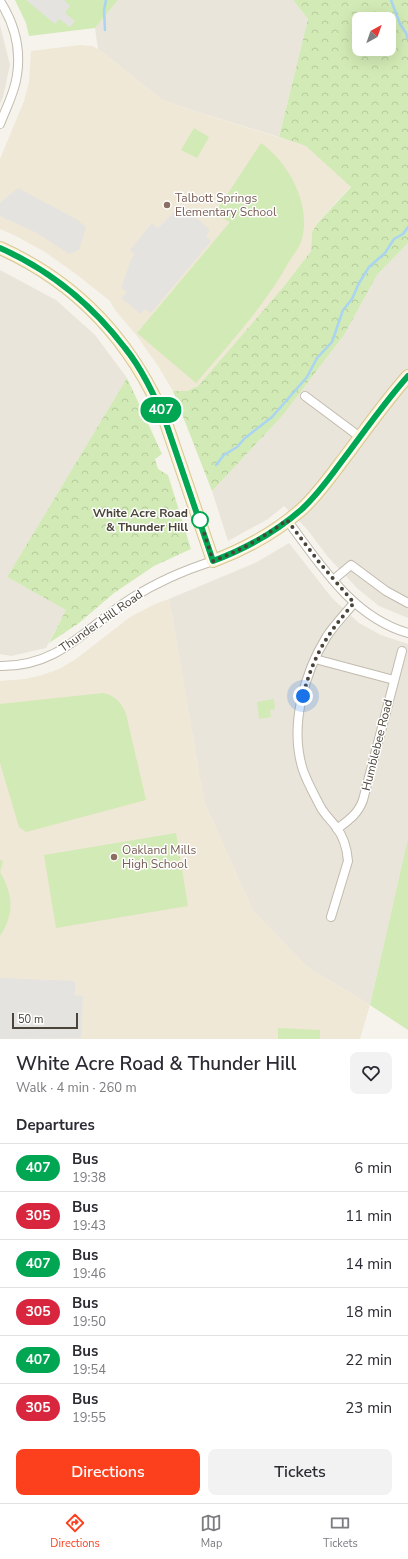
<!DOCTYPE html>
<meta charset="utf-8">
<style>
body{margin:0;font-family:"Nunito Sans",sans-serif;background:#f2f2f3;color:#2b2b33;height:100vh;display:flex;flex-direction:column;font-size:15px;white-space:nowrap}
*{box-sizing:border-box;margin:0}
p{font-size:13px;color:#7c7c81}
.icon{flex:none;width:22px;height:22px;fill:none;stroke:currentColor;stroke-width:2;stroke-linecap:round;stroke-linejoin:round}
.map{position:relative;height:1039px;overflow:hidden}
.details{display:flex;flex-direction:column;background:#fff;flex:1}
.details>*{flex:none}
.badge{padding:0 8px;border-radius:13px;font-size:14px;line-height:26px}
.needle{width:26px;rotate:40deg}
.controls{position:absolute;left:352px;top:12px;display:grid;gap:8px}
.controls a{display:grid;place-items:center;width:44px;height:44px;border-radius:8px;background:#fff;box-shadow:0 4px 16px #0002;font-size:20px}
.scale{position:absolute;left:12px;bottom:10px;width:66px;box-sizing:border-box;padding-left:4px;border:2px solid #4b4439;border-top:0;font-size:11px;line-height:14px;white-space:nowrap;color:#4b4439;-webkit-text-stroke:3px #fff;paint-order:stroke}
.you{position:absolute;width:20px;height:20px;margin:-10px;border:3px solid #fff;border-radius:50%;background:#1a73e8;box-shadow:0 0 0 6px #1a73e833}
.map>.badge{position:absolute;translate:-50% -50%;box-shadow:0 0 0 2px #fff}
h2{padding:0 16px;font-size:15px;line-height:36px}
.round{display:grid;place-items:center;flex:none;width:42px;height:42px;border-radius:8px;background:#f2f2f3}
.head{display:flex;align-items:center;justify-content:space-between;height:68px;padding:0 16px}
h1{font-size:19px;font-weight:600;line-height:30px}
.cta{display:flex;gap:8px;margin-top:auto;padding:8px 16px}
.cta a{flex:1;height:46px;border-radius:8px;background:#fc3f1d;color:#fff;font-size:16px;font-weight:600;line-height:46px;text-align:center}
.cta a+a{background:#f2f2f3;color:#2b2b33}
ul{padding:0;list-style:none}
li{display:flex;align-items:center;gap:12px;height:48px;padding:0 16px;border-top:1px solid #e1e1e2}
li div{flex:1}
li b{display:block;font-size:15px}
li em{font-style:normal}
li .badge{min-width:44px;font-weight:700;text-align:center}
.tabs{display:flex;justify-content:space-around;align-items:center;height:56px;border-top:1px solid #e1e1e2;background:#fff;font-size:11px;color:#7c7c81}
.tabs a{display:grid;justify-items:center;gap:2px}
.tabs .current{color:#fc3f1d}
.map>svg:first-child{display:block}
.residential{fill:#eae5da}
.education{fill:#efe8d6}
.green{fill:#d2eab5}
.forest{fill:url(#forest-crowns);fill-rule:evenodd}
.parking{fill:#e5e3e0}
.lines{fill:none;stroke-linecap:round;stroke-linejoin:round}
.stream{stroke:#a9d4f2;stroke-width:2.5}
.street-casing{stroke:#c2bbae;stroke-width:10}
.secondary-casing{stroke:#d6c79b;stroke-width:14}
.street{stroke:#fff;stroke-width:8}
.secondary{stroke:#fff3cd;stroke-width:12}
.line-casing{stroke:#fff;stroke-width:9}
.line{stroke:#00a651;stroke-width:6}
.walk{stroke:#4b4439;stroke-width:4;stroke-dasharray:0 7.2}
.education-dot{fill:#8d6e63;stroke:#fff;stroke-width:1.5}
.stop-dot{fill:#fff;stroke:#00a651;stroke-width:2}
.labels{text-anchor:middle;dominant-baseline:central;stroke-width:3;stroke-linejoin:round;paint-order:stroke}
.education-label{font-size:12px;fill:#785e54;stroke:#fff;text-anchor:start}
.stop-label{font-size:12px;font-weight:bold;fill:#4b4439;stroke:#fff;text-anchor:end}
.street-label{font-size:12px;fill:#4b4439;stroke:#fff}
</style>
<div class="map">
<svg width="408" height="1039" viewBox="0 0 408 1039">
<defs>
<pattern id="forest-crowns" width="20" height="18" patternUnits="userSpaceOnUse"><rect width="20" height="18" fill="#d2eab5"/><path d="M2 6a3 3 0 1 1 6 0M12 15a3 3 0 1 1 6 0" fill="none" stroke="#b6ca9c"/></pattern>
</defs>
<rect width="100%" height="100%" fill="#f6f3ec"/>
<g class="residential">
<path d="M118,0h175l15,19 -29,118 -101,-31 -17,-7 -63,-50 -3,-21z"/>
<path d="M0,25l10,40 -7,32 -3,7z"/>
<path d="M408,243v375l-29,-12 -21,-17 -30,-32 -22,-29 -22,-22 -16,13 -40,22 -16,-50 71,-76 61,-80 33,-60z"/>
<path d="M0,270l56,30 39,35 32,43 -120,199 59,33 -20,38 -35,8 -11,-2z"/>
<path d="M289,543l43,55 27,25 22,12 27,9v194l-38,167 -63,-38 -54,-56 -49,-109 -35,-203 88,-37z"/>
</g>
<g class="education">
<path d="M80,45l12,1 6,3 63,50 17,7 128,40 45,40 -34,38 -5,8 -1,19 -26,34 -87,101 -11,5h-14l-15,-25 -21,-30 -22,-26 -5,-9 -34,-27 -31,-22 -29,-16 -16,-7v-70l24,-58 5,-19 2,-31z"/>
<path d="M169,599l35,203 49,109 54,56 63,38 -10,34h-360v-358l25,-2 17,-4 17,-6 17,-10 54,-42 25,-13z"/>
</g>
<g class="green">
<path d="M15,0h103l-23,28 -66,8 -3,-13z"/>
<path d="M194,128l15,9 -12,21 -16,-8z"/>
<path d="M261,143c28,20 50,61 41,96 -2,7 -8,15 -12,21 -25,46 -61,84 -94,123l-59,-50 93,-111 -8,-4 -3,-11z"/>
<path d="M103,693c12,3 18,9 23,21l20,86 -120,32 -7,-5 -19,-64v-59z"/>
<path d="M274,699l1,10 -5,1 1,7 -12,2 -2,-17z"/>
<path d="M176,833l12,73 -132,22 -12,-73z"/>
<path d="M408,838v192l-38,-25z"/>
<path d="M0,860l3,1 -3,11c13,22 15,42 0,64z"/>
<path d="M278,1028l42,2v9h-42z"/>
</g>
<g class="forest">
<path d="M293,0h115v243l-31,32 -33,60 -61,80 -71,76 -39,-100h14l11,-5 87,-101 26,-34 1,-19 5,-8 34,-37 -45,-41 -27,-9 29,-118zM359,19h30v30h-30z"/>
<path d="M127,378l35,76 -7,5 3,10 10,6 23,74 -37,17 -40,27 -35,30 -30,20 17,-33 -59,-33z"/>
</g>
<g class="parking">
<path d="M26,0h38l6,6 -5,7 10,8 -5,6 -11,-8 -4,5z"/>
<path d="M18,188l58,31 10,8 -7,23 -10,4 -32,-21 -37,-17v-13z"/>
<path d="M181,205l29,25 -3,5v2l4,4 -60,72 -6,-4 -4,5 -20,-16 5,-4v-3l-5,-3 10,-28 4,-5 -5,-5 22,-27 4,4h3z"/>
<path d="M0,978l75,3v14l8,1 -2,42 -81,1z"/>
</g>
<g class="lines">
<g class="stream">
<path d="M391,0l9,24 6,9 2,6"/>
<path d="M105,30l-1,-20 2,-10"/>
<path d="M216,465l8,-10 13,-8 8,-9 27,-21 35,-40 10,-19 15,-16 11,-32 9,-11 7,-16 10,-16 16,-14 9,-14 9,-5 5,-7"/>
</g>
<g class="street-casing">
<g id="street">
<path d="M0,1c14,22 21,48 17,74 -2,17 -11,33 -17,49"/>
<path d="M305,396l55,41"/>
<path d="M287,520c33,44 65,97 121,113"/>
<path d="M333,580l18,-15 35,26 22,12"/>
<path d="M315,659l79,21"/>
<path d="M0,666c60,1 86,-39 132,-68 25,-16 53,-28 81,-37"/>
<path d="M337,829c12,-9 21,-15 26,-29l39,-149"/>
<path d="M331,917l17,-56c-1,-12 -4,-24 -12,-34 -5,-7 -12,-13 -16,-21 -6,-12 -13,-24 -17,-36 -14,-43 1,-97 24,-134 8,-12 18,-22 27,-33"/>
</g>
</g>
<g class="secondary-casing">
<path id="secondary" d="M0,248c78,35 132,94 165,172l48,141c32,-12 63,-29 89,-52 14,-13 26,-29 37,-44 23,-30 44,-61 69,-89"/>
</g>
<use href="#street" class="street"/>
<use href="#secondary" class="secondary"/>
</g>
<g class="lines">
<g class="line-casing">
<path id="line" d="M0,248c50,22 92,57 125,100 17,21 29,47 40,72l48,141c32,-12 63,-29 89,-52 14,-13 26,-29 37,-44 23,-30 44,-61 69,-89"/>
</g>
<use href="#line" class="line"/>
<path class="walk" d="M200,520l13,41c27,-10 51,-24 74,-41l32,42 35,41c-27,31 -41,53 -51,93"/>
</g>
<g class="education-dot">
<circle cx="167" cy="205" r="4"/>
<circle cx="114" cy="857" r="4"/>
</g>
<circle class="stop-dot" cx="200" cy="520" r="8"/>
<g class="labels">
<g class="education-label">
<text x="175" y="198">Talbott Springs<tspan x="175" dy="14">Elementary School</tspan></text>
<text x="122" y="850">Oakland Mills<tspan x="122" dy="14">High School</tspan></text>
</g>
<g class="stop-label">
<text x="188" y="513">White Acre Road<tspan x="188" dy="14">&amp; Thunder Hill</tspan></text>
</g>
<g class="street-label">
<text transform="translate(101 621) rotate(-35)">Thunder Hill Road</text>
<text transform="translate(377 745) rotate(-76)">Humblebee Road</text>
</g>
</g>
</svg>
<div class="controls">
<a><svg class="needle" viewBox="-14 -14 28 28"><path d="M0-13l5 13h-10z" fill="#e53935"/><path d="M0 13l5-13h-10z" fill="#7c7c81"/></svg></a>
</div>
<div class="scale">50 m</div>
<div class="you" style="left:303px;top:696px"></div>
<b class="badge" style="left:161px;top:410px;background:#00a651;color:#fff">407</b>
</div>
<section class="details">
<div class="head"><div><h1>White Acre Road &amp; Thunder Hill</h1><p>Walk · 4 min · 260 m</p></div><a class="round"><svg class="icon" aria-label="heart" viewBox="0 0 24 24"><path d="M12 20l-8-8c-3-5 5-10 8-4 3-6 11-1 8 4z"/></svg></a></div>
<h2>Departures</h2>
<ul>
<li><span class="badge" style="background:#00a651;color:#fff">407</span><div><b>Bus</b><p>19:38</p></div><em>6 min</em></li>
<li><span class="badge" style="background:#d7263d;color:#fff">305</span><div><b>Bus</b><p>19:43</p></div><em>11 min</em></li>
<li><span class="badge" style="background:#00a651;color:#fff">407</span><div><b>Bus</b><p>19:46</p></div><em>14 min</em></li>
<li><span class="badge" style="background:#d7263d;color:#fff">305</span><div><b>Bus</b><p>19:50</p></div><em>18 min</em></li>
<li><span class="badge" style="background:#00a651;color:#fff">407</span><div><b>Bus</b><p>19:54</p></div><em>22 min</em></li>
<li><span class="badge" style="background:#d7263d;color:#fff">305</span><div><b>Bus</b><p>19:55</p></div><em>23 min</em></li>
</ul>
<div class="cta"><a>Directions</a><a>Tickets</a></div>
</section>
<nav class="tabs">
<a class="current"><svg class="icon" aria-label="directions" viewBox="0 0 24 24"><path d="M12 3l9 9-9 9-9-9zM9 14v-3h6M13 9l2 2-2 2"/></svg>Directions</a>
<a><svg class="icon" aria-label="map" viewBox="0 0 24 24"><path d="M3 6l6-2 6 2 6-2v14l-6 2-6-2-6 2zM9 4v14M15 6v14"/></svg>Map</a>
<a><svg class="icon" aria-label="tickets" viewBox="0 0 24 24"><path d="M3 7h18v10H3zM15 7v10"/></svg>Tickets</a>
</nav>
